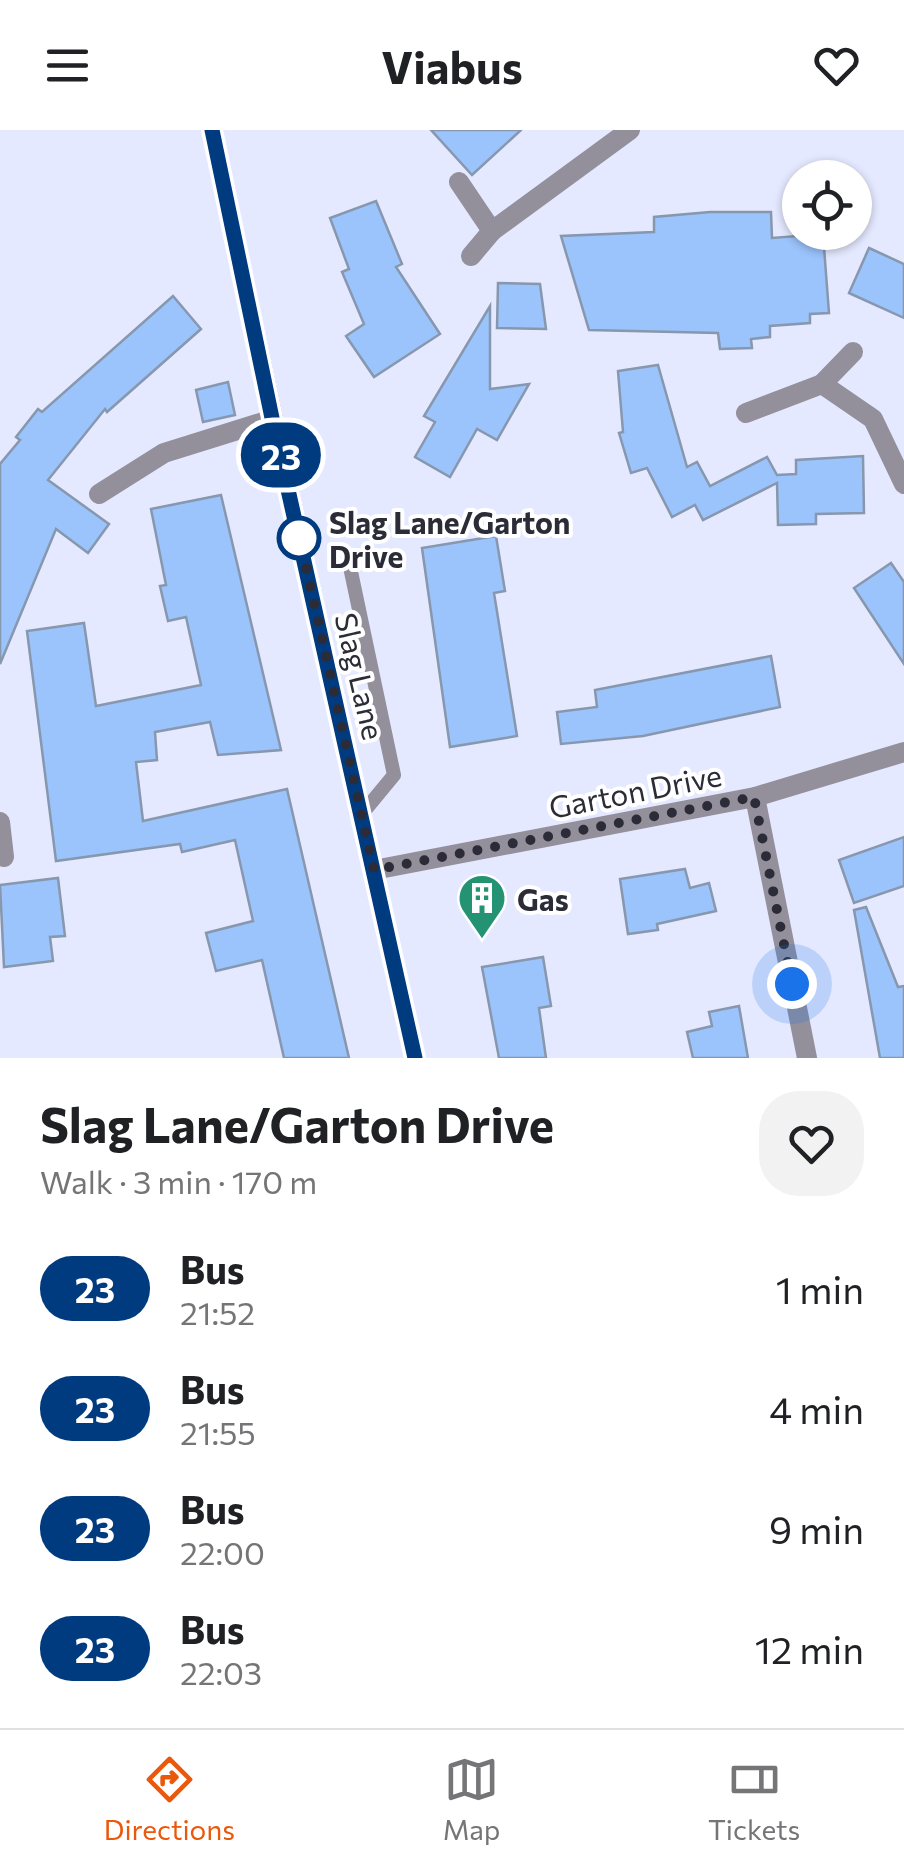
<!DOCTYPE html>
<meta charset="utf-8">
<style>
body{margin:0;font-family:Commissioner,sans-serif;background:#f2f2f2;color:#202124;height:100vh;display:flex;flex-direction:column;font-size:38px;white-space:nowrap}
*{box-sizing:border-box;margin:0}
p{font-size:32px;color:#757577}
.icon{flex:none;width:55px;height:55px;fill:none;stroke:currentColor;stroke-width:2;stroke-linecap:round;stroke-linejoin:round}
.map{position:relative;height:928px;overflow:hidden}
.panel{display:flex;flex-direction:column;background:#fff;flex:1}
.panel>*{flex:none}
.badge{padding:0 20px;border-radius:32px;font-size:35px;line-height:65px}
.controls{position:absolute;left:782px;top:30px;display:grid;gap:20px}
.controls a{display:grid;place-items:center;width:90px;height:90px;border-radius:50%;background:#fff;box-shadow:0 2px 8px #0004;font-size:50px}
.you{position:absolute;width:50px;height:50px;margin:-25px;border:8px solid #fff;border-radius:50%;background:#1a73e8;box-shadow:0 0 0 15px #1a73e833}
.map>.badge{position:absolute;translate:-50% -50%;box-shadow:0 0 0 5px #fff}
.round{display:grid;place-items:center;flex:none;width:105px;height:105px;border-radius:40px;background:#f2f2f2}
.overview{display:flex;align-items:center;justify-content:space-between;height:170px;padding:0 40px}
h1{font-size:48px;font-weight:700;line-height:75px}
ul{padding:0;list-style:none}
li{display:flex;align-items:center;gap:30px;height:120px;padding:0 40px}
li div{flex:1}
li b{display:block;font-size:38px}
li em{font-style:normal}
li .badge{min-width:110px;font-weight:700;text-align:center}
header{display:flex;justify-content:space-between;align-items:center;height:130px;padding:0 40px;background:#fff;font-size:45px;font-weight:700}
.dock{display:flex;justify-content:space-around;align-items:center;height:140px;border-top:2px solid #e0e0e0;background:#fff;font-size:28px;color:#757577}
.dock a{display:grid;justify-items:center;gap:5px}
.dock .current{color:#ea580c}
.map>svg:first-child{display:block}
.building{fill:#9bc3fc;stroke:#8797ae;stroke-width:2.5}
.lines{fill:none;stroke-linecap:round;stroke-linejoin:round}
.lane{stroke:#938f9b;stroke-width:14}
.street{stroke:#938f9b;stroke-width:20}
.secondary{stroke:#6a6475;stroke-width:20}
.line-casing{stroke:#fff;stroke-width:22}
.line{stroke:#003b80;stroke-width:15}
.walk{stroke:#2b2c37;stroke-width:10;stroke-dasharray:0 18}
.stop-dot{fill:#fff;stroke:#003b80;stroke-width:5}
.labels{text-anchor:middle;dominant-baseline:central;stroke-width:8;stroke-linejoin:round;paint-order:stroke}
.stop-label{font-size:30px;font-weight:bold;fill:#2b2c37;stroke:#fff;text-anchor:start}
.street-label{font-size:30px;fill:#2b2c37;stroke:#fff}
.poi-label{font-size:30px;font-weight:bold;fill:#2b2c37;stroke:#fff;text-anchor:start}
</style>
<header><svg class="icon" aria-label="menu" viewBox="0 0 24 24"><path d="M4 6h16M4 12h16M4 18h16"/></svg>Viabus<svg class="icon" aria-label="heart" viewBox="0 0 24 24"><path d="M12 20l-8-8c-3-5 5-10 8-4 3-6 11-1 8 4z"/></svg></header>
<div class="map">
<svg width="904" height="928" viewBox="0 0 904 928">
<rect width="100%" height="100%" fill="#e5e9ff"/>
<g class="building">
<path d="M431,0h90l-49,45z"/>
<path d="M376,71l26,63 -6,3 44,67 -66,43 -28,-41 18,-12 -22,-52 7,-3 -19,-51z"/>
<path d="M710,82h61l1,26 51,-4 6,79 -19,1v9l-40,3v11l-19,2 1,9 -32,1 -2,-16 -129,-3 -28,-94 93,-4v-15z"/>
<path d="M869,118l35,16v54l-55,-25z"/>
<path d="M498,153l42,1 6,45 -49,-1z"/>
<path d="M173,166l28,33 -94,83 -2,-3 -57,71 61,44 -21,29 -32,-24 -56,135v-200l20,-24 -4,-3 22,-28 4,3z"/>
<path d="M490,176v83l39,-5 -32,56 -20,-11 -27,48 -35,-20 20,-35 -11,-6z"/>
<path d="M658,235l29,102 10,-5 13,24 57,-29 10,18 19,-1v-14l67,-4 1,57 -48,1v10l-38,1 -1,-42 -74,37 -8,-15 -23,12 -25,-49 -16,5 -12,-40 4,-1 -5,-61z"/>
<path d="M228,252l7,33 -32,7 -7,-32z"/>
<path d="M221,365l60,255 -63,5 -8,-33 -55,10 2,28 -21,2 7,59 144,-32 62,269h-65l-22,-98 -46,11 -10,-38 47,-12 -18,-81 -53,12 -2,-8 -124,17 -29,-230 57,-8 12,83 105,-21 -15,-68 -18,4 -8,-35 6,-1 -15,-76z"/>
<path d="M496,406l9,55 -11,2 23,143 -67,11 -28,-199z"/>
<path d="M891,433l13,19v82l-50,-76z"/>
<path d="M771,526l9,51 -137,29 -82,8 -4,-32 40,-5 -2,-17z"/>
<path d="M904,707v49l-50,17 -15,-43z"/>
<path d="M685,739l5,19 19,-5 7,28 -59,13 1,6 -30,4 -8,-55z"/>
<path d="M58,748l7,58 -15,1 3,24 -49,6 -4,-82z"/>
<path d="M866,777l32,80 6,-1v72h-24l-26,-148z"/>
<path d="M543,827l8,49 -12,2 7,50h-47l-17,-91z"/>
<path d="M739,876l9,52h-55l-6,-26 25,-6 -3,-14z"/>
</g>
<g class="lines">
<path class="lane" d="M350,437l44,208 -33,40"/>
<g class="street">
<path d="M459,52l33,49 138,-101"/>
<path d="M471,126l21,-25"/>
<path d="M822,254l31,-32"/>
<path d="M746,283l76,-29 51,35 31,65"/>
<path d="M99,364l65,-41 109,-34"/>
<path d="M755,667l52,261"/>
<path d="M0,692l4,35"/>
<path d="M374,740l381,-73 149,-45"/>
</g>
<path class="secondary" d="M212,0l61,289 142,639"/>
</g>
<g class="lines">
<g class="line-casing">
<path id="line" d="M212,0l60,288 143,640"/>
</g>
<use href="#line" class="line"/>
<path class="walk" d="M299,408l-2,-11 77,343 380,-73 38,187"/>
</g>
<defs>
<g id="building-pin" transform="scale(2.5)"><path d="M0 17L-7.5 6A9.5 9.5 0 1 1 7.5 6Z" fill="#249374" stroke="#fff"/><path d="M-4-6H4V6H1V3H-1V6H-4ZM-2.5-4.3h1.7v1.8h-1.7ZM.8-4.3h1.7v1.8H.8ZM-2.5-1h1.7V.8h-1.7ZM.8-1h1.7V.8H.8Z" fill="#fff"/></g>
</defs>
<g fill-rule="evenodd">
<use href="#building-pin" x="482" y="768"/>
</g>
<circle class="stop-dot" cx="299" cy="408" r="20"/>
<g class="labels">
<g class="stop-label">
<text x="329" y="391">Slag Lane/Garton<tspan x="329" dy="34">Drive</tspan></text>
</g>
<g class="street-label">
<text transform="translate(361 546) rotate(77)">Slag Lane</text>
<text transform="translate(635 660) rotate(-11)">Garton Drive</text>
</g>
<g class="poi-label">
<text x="517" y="768">Gas</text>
</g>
</g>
</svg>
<div class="controls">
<a><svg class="icon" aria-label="locate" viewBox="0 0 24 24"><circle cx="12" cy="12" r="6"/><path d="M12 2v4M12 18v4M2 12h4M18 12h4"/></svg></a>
</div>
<div class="you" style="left:792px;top:854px"></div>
<b class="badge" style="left:281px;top:325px;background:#003b80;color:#fff">23</b>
</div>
<section class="panel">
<div class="overview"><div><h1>Slag Lane/Garton Drive</h1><p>Walk · 3 min · 170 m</p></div><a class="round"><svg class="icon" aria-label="heart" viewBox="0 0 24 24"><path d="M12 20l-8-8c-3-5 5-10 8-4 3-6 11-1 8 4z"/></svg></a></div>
<ul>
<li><span class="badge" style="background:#003b80;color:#fff">23</span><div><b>Bus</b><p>21:52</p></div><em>1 min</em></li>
<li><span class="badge" style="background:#003b80;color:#fff">23</span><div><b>Bus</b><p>21:55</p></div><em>4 min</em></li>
<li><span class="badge" style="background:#003b80;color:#fff">23</span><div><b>Bus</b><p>22:00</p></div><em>9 min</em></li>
<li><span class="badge" style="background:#003b80;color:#fff">23</span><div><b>Bus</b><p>22:03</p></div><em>12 min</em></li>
</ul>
</section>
<nav class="dock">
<a class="current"><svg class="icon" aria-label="directions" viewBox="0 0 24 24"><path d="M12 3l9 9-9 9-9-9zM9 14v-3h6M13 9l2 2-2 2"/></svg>Directions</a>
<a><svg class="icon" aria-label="map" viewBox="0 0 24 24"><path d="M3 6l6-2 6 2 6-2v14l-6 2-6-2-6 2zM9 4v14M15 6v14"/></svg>Map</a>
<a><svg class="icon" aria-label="tickets" viewBox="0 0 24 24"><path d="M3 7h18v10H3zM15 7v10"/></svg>Tickets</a>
</nav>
